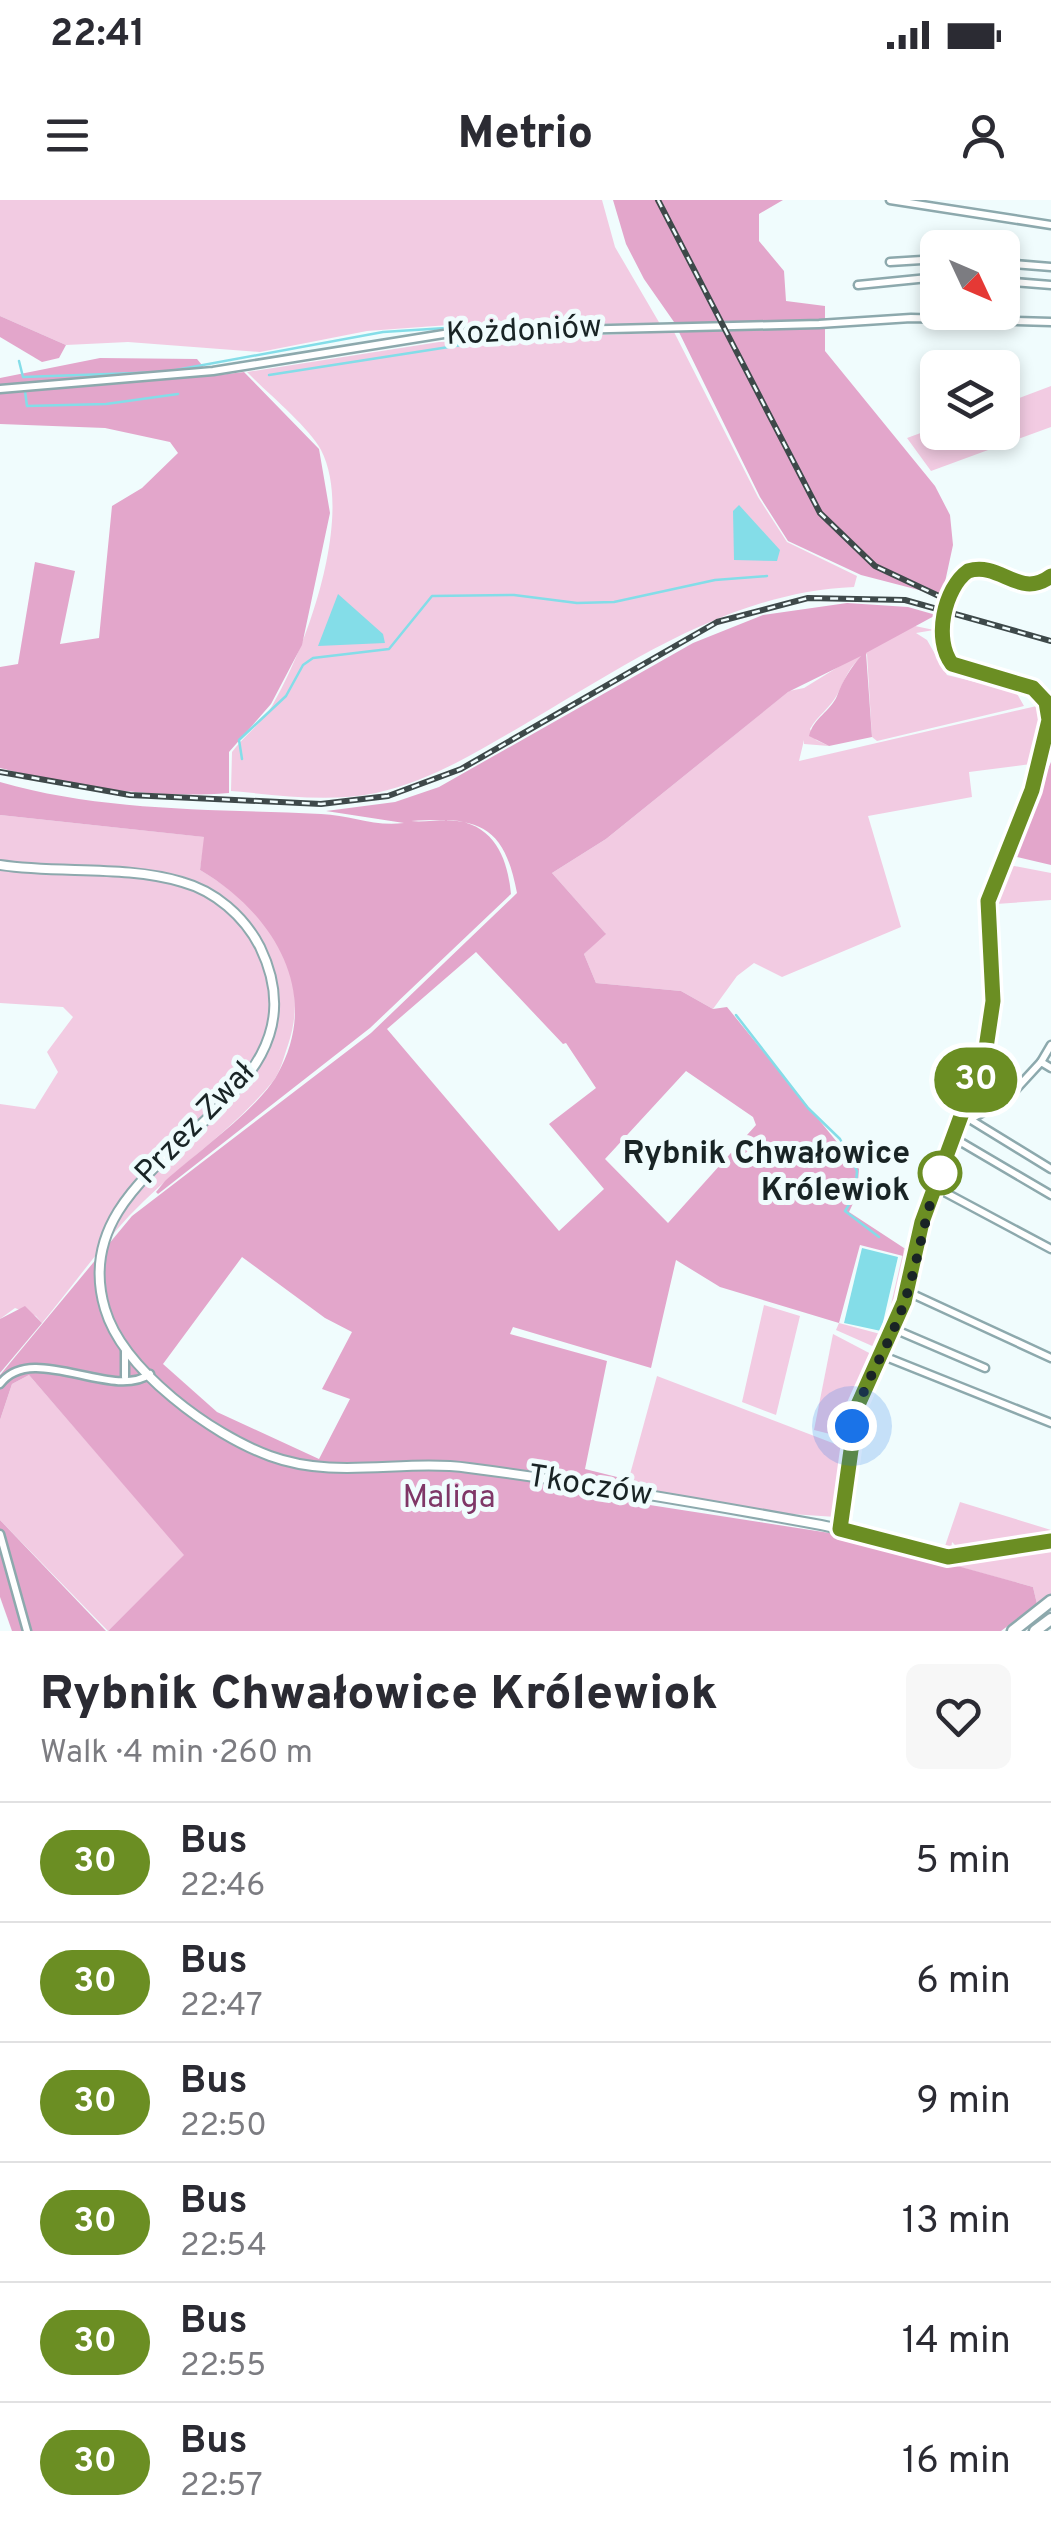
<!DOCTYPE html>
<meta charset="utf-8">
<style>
body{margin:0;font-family:Overpass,sans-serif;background:#f7f7f7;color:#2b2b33;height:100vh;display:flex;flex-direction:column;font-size:38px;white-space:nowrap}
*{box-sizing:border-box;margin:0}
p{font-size:32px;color:#7c7c81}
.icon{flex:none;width:55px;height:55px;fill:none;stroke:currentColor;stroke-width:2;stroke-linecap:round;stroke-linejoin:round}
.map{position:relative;height:1431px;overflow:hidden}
.panel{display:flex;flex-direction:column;background:#fff;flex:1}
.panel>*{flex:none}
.badge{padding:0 20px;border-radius:32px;font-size:35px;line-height:65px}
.needle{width:65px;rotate:134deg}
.fabs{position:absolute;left:920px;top:30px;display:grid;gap:20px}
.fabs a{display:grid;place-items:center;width:100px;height:100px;border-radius:15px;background:#fff;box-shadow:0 5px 15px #0003;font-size:50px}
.you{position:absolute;width:50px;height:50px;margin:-25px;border:8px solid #fff;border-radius:50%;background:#1a73e8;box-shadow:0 0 0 15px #1a73e833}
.map>.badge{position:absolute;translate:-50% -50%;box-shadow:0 0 0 5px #fff}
.round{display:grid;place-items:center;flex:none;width:105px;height:105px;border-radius:15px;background:#f7f7f7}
.summary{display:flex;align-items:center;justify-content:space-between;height:170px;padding:0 40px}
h1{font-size:48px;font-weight:800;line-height:75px}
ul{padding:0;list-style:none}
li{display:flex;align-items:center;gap:30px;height:120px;padding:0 40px;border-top:2px solid #e1e1e2}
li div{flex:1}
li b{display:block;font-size:38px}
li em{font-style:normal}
li .badge{min-width:110px;font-weight:700;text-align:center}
.status{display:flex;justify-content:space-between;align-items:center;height:70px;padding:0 50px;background:#fff;direction:ltr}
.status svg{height:28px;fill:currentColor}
header{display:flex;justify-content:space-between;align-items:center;height:130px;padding:0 40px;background:#fff;font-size:45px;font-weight:800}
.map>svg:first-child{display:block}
.green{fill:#f2cbe2}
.forest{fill:#e3a6cb;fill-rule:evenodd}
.water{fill:#84dde8}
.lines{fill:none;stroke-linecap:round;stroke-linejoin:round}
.stream{stroke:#84dde8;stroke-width:2.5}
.minor-casing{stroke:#8da9ad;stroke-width:11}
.tertiary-casing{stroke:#8da9ad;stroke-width:12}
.primary-casing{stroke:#8da9ad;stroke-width:15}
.minor{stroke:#fff;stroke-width:6}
.tertiary{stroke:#fff;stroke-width:8}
.primary{stroke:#fff;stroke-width:10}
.rail-casing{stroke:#3e494a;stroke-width:6}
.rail{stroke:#f0fcfd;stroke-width:2.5;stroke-dasharray:8;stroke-linecap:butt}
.line-casing{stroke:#fff;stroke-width:22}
.line{stroke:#6b8e23;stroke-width:15}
.walk{stroke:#192425;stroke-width:10;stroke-dasharray:0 18}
.stop-dot{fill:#fff;stroke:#6b8e23;stroke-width:5}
.labels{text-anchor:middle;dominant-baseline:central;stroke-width:10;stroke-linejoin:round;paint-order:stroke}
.street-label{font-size:32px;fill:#192425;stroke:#f0fcfd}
.stop-label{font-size:32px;font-weight:bold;fill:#192425;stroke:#f0fcfd;text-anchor:end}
.park-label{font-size:32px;fill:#7f3767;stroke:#f0fcfd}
</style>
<div class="status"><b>22:41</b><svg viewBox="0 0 49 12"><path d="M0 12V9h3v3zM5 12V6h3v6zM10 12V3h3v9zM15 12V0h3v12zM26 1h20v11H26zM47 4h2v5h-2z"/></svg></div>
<header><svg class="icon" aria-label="menu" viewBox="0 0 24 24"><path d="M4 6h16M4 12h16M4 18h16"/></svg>Metrio<svg class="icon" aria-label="person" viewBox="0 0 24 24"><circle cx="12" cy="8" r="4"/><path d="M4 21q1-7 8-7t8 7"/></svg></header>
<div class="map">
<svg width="1051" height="1431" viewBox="0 0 1051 1431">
<rect width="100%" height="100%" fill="#f0fcfd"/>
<g class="green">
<path d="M0,0h602l13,47 45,77 -184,-1 -109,8 -107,21 -132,-10 -62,3 -66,-29z"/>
<path d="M674,132l84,165 29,45 70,34 -3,11c-125,5 -229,79 -334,140 -46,27 -91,54 -144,66 -48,10 -97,2 -145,-2l1,-39c11,-15 31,-30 40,-46 34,-58 83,-190 49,-256 -13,-24 -54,-57 -74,-78l192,-30z"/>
<path d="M1051,186v41l-120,44 -24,-33 30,-11 1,5h64l1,-28z"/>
<path d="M915,426l19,4 -18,3 11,7 20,35 69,17 8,14 -147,35 -5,-4 -5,-83c-19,11 -20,23 -30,41 -7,13 -19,20 -27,34l6,11 13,6 -25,-2v-4l-5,21 242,-56 2,8 -12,51 -62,8 3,25 -104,19 33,111 -119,50 -28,-14 -17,13 -24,33 -32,-18 -85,-8 -12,-29 21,-21 -53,-60 54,-34 183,-148 15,-3 73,-45z"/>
<path d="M0,615l205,22 -5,33c62,36 114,99 88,175 -4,11 -7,25 -14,35 -42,52 -100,88 -145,136 -31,34 -58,72 -87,107l-6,-7 -21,-8 -15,11v-215l35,5 23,-37 -11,-20 26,-35 -10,-10 -63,-4z"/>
<path d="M1009,665l42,8v27l-55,4z"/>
<path d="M904,1048l6,2 -6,41 -25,58 -43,-19 3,-7 45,12z"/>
<path d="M764,1105l36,11 -24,99 -34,-13z"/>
<path d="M833,1134l40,21 -27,83 -32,-8z"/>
<path d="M29,1175l156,180 -77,76 -108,-111v-100l12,-36z"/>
<path d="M657,1176l186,71 -7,70 -60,-4 -150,-24z"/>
<path d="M960,1302l91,28v5l-91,15 -8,-8 -1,8 -7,-1z"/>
<path d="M1030,1347h21v47l-14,10 -4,-17 -95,-26z"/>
</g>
<g class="forest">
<path d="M613,0h170l-24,14v27l25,30 2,30 39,5v45l110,135 15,29 3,30 -11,51 -81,-21 -73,-34 -28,-44 -86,-175 -30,-43 -18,-35z"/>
<path d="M0,116l66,29 -7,13 -17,4 -42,-25z"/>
<path d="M100,158l97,1 14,17 33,-4 75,77 11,64 -28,132 -31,59 -42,48v41c-76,6 -155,-6 -229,-25v-101l18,-3 17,-102 40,9 -15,73 39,-6 13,-132 30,-18 36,-35 -8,-11 -65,-14 -105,-4v-46z"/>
<path d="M847,403l61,4 28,8 -70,38 6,84 -43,9 -20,-10c5,-19 21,-24 28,-40 6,-16 13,-27 24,-40l-73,36 -182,147 -54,34 54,61 -22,20 12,29 85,8 32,18 14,-2 132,162 -2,26 -8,17 55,36 -1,8 -43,-11 -21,78 -119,-36 -44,-27 -25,108 -138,-41 -3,7 97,27 -22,108 44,11 -5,21 225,35 184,51 4,17 -36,27h-893l76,-76 -155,-180 -17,9 -12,36v-45l132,-159 239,-183 146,-140c-13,-70 -40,-76 -106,-72 14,2 33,-3 48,0 38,7 49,41 52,73l-141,134 -212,166 -2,-2 9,-11c30,-27 94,-73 112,-106 47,-82 -5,-163 -77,-205l4,-33 -204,-22v-33c104,30 214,27 321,32 30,1 53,13 83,9l-78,-12 69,-9 44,-15 254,-144 70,-28zM476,752l87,92 3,-1 30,45 -47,36 55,65 -45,42 -172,-202zM686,871l67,46 3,8 -88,98 -63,-64zM242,1057l83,61 27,14 -30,57 28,10 -31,60 -102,-47 -54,-48z"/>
<path d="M1051,562v103l-42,-10z"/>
<path d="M25,1106l17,17 -42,50v-54z"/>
<path d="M0,1320l106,111h-94l-12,-34z"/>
</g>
<g class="water">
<path d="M739,305l41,45 -3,11 -43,-1 -1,-49z"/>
<path d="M338,394l45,40 2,9 -67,3z"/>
<path d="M862,1048l36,9 -17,74 -37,-8z"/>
</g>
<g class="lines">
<g class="stream">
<path d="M19,161l4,16 142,-5 218,-40 126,-8"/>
<path d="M269,175l199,-31"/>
<path d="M25,191l2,15 79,-2 72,-10"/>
<path d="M242,559l-3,-19 47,-44 17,-31 10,-7 76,-9 43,-53 82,-1 63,8 37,-1 101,-22 52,-4"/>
<path d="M736,815l72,93 32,31 17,32 -2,24 -10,16 34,26"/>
</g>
<g class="minor-casing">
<g id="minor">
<path d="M890,0l161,25"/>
<path d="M890,62l48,-3"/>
<path d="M1002,63l49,4"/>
<path d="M1002,81l49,4"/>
<path d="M858,85l80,-8"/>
<path d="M0,189l213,-18 237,-38 369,-9 92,-6 140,4"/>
<path d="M1041,862l10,-17"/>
<path d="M963,915l88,54"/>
<path d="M971,919l36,-20 34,-37 10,6"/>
<path d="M954,938l97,57"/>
<path d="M935,987l116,62"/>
<path d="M908,1092l143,66"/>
<path d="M894,1129l91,39"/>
<path d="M125,1151v26"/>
<path d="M881,1155l170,68"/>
<path d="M0,1184c32,-43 112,17 150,-10"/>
<path d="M839,1329l18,-122 45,-96 20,-89 64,-174 7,-47 -4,-100 43,-111 17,-70 -3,-19 -13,-13 -81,-24c-18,-23 -10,-91 25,-96 31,-4 43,31 74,8"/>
<path d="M0,1334l27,97"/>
</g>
</g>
<g class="tertiary-casing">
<path id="tertiary" d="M0,665c59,9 125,0 182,17 33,9 62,34 78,65 80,166 -203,202 -155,362 18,61 107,126 165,147 65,24 132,3 199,12 117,15 236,36 352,57 43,8 84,29 127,32 34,2 68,-17 103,-16"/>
</g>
<g class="primary-casing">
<g id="primary">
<path d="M1013,1431l38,-30"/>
<path d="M1035,1431l16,-12"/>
</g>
</g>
<use href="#minor" class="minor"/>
<use href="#tertiary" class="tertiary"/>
<use href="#primary" class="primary"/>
<g class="rail-casing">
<g id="rail">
<path d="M658,0l162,313 55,53 66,31"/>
<path d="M0,572l130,23 191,9 67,-8 73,-27 256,-147 91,-24 97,2 146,41"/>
</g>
</g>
<use href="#rail" class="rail"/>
</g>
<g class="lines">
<g class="line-casing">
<path id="line" d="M1051,376c-32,24 -50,-15 -83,-5 -24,17 -35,69 -16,93l81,24 13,14 3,18 -17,70 -44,111 5,100 -7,47 -64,174 -18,80 -47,105 -17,122 108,28 103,-16"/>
</g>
<use href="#line" class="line"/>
<path class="walk" d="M852,1226c11,-44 38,-80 52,-123 15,-43 20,-87 36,-130"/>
</g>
<circle class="stop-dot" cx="940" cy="973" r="20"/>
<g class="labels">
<g class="street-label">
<text transform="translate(524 132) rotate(-3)">Kożdoniów</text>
<text transform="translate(196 924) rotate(-46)">Przez Zwał</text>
<text transform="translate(590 1287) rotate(9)">Tkoczów</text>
</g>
<g class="stop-label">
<text x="910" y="955">Rybnik Chwałowice<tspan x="910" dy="37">Królewiok</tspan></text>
</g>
<g class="park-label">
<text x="449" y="1299">Maliga</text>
</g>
</g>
</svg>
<div class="fabs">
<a><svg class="needle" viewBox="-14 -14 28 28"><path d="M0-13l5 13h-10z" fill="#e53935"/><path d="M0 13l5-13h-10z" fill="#7c7c81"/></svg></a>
<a><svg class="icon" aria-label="layers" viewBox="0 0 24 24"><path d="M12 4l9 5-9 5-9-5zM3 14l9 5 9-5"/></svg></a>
</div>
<div class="you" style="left:852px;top:1226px"></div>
<b class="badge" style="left:976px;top:880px;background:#6b8e23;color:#fff">30</b>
</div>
<section class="panel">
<div class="summary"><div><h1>Rybnik Chwałowice Królewiok</h1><p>Walk · 4 min · 260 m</p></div><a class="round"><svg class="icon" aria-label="heart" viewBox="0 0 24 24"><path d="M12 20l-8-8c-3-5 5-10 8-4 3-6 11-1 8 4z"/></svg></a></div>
<ul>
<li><span class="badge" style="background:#6b8e23;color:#fff">30</span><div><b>Bus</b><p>22:46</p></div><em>5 min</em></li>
<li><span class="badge" style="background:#6b8e23;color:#fff">30</span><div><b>Bus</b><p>22:47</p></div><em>6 min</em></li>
<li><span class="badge" style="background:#6b8e23;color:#fff">30</span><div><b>Bus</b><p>22:50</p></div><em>9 min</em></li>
<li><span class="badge" style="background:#6b8e23;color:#fff">30</span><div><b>Bus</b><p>22:54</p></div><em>13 min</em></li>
<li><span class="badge" style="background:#6b8e23;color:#fff">30</span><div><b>Bus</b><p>22:55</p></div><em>14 min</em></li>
<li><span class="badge" style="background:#6b8e23;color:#fff">30</span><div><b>Bus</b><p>22:57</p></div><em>16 min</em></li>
</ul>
</section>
